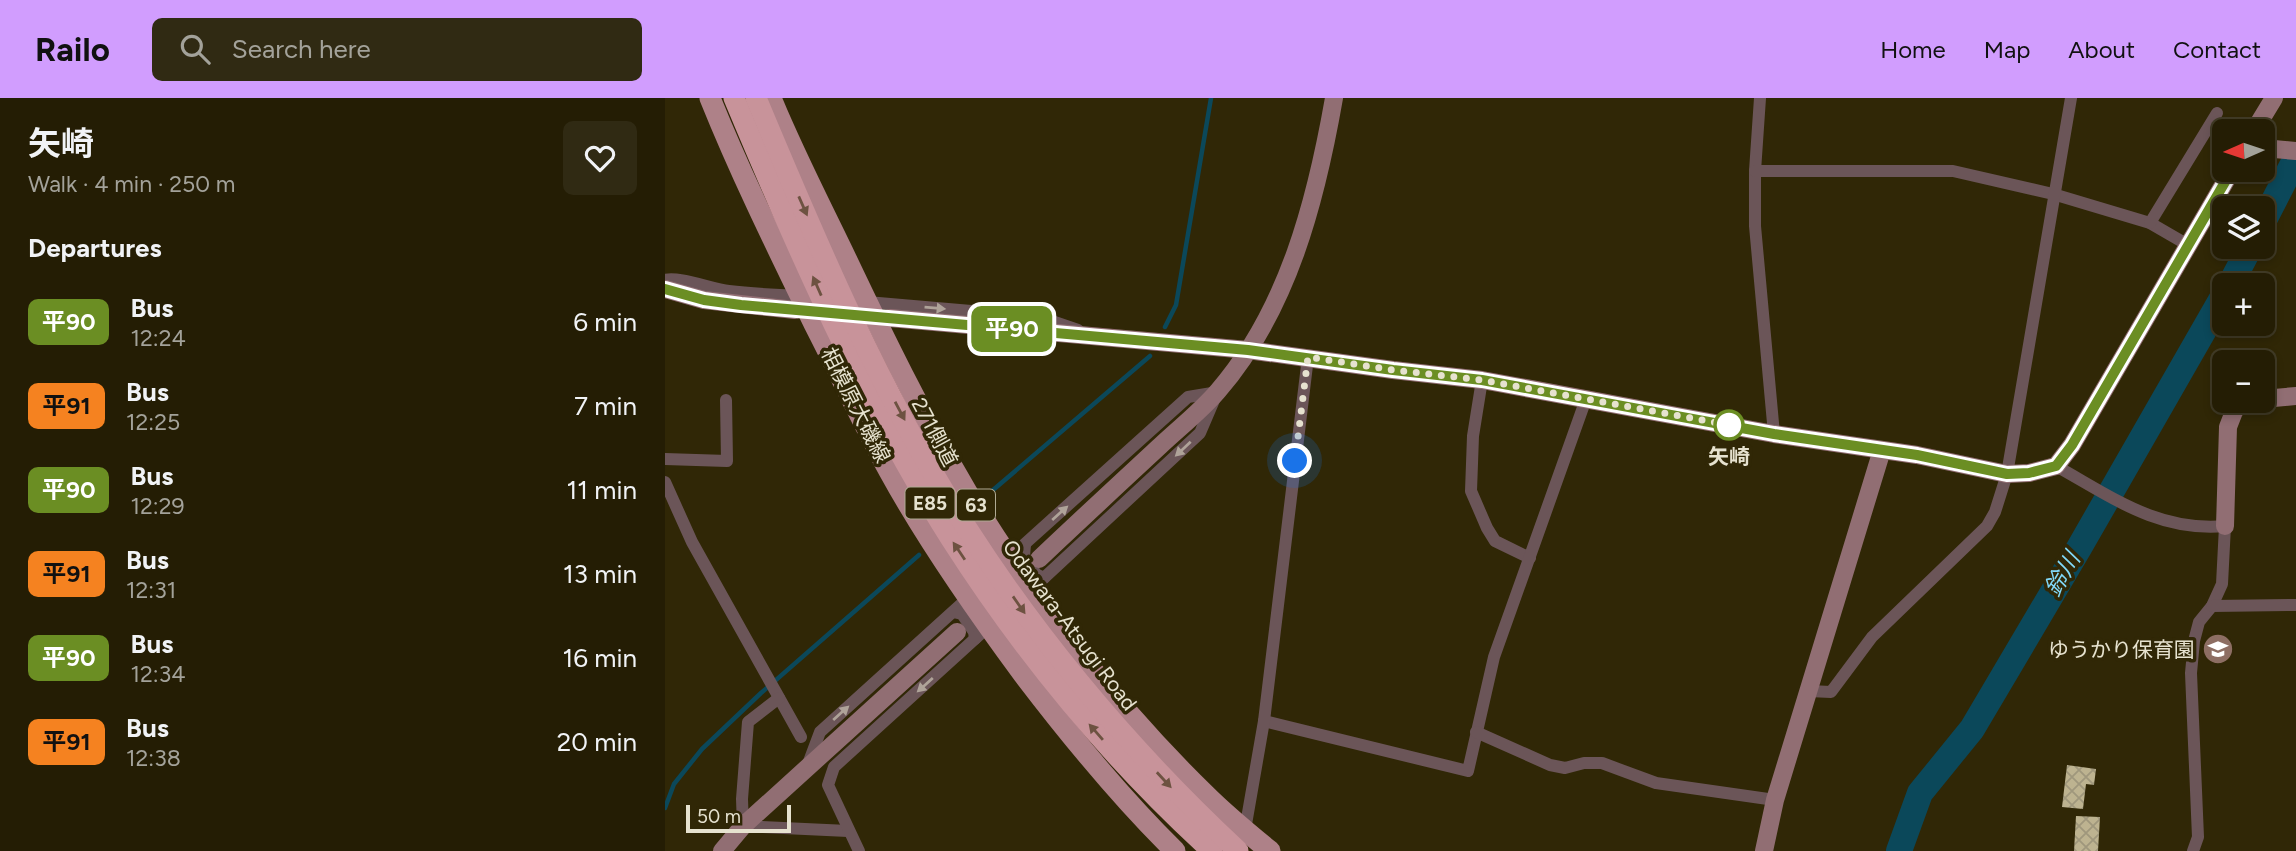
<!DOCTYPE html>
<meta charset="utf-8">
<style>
body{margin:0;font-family:Figtree,"Noto Sans JP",sans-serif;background:#302a13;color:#f1f3f6;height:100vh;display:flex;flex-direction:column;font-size:26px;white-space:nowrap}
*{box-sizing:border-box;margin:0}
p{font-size:23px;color:#a3a29a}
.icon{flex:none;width:38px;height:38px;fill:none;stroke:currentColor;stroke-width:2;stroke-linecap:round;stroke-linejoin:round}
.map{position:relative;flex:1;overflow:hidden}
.drawer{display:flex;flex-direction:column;background:#241d04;width:665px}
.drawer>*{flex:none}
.badge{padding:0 14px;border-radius:10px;font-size:24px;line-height:46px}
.needle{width:46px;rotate:267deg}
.controls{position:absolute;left:1547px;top:21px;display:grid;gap:14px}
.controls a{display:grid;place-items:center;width:63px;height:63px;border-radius:10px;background:#241d04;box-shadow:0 4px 10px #0003,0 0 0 2px #413b26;font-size:35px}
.scale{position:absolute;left:21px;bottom:18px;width:105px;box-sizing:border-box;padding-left:7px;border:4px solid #e6e2cf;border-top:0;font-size:19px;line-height:24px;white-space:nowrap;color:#e6e2cf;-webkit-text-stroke:5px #302706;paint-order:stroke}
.you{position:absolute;width:35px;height:35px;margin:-18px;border:5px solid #fff;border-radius:50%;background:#1a73e8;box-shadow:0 0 0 10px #1a73e833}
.map>.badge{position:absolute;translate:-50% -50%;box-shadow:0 0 0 4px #fff}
h2{padding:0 28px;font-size:26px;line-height:63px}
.round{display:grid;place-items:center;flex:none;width:74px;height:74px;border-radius:10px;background:#302a13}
.summary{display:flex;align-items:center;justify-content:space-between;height:119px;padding:0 28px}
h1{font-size:33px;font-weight:700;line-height:52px}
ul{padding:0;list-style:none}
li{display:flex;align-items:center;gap:21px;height:84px;padding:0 28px}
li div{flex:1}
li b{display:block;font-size:26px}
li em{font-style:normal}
li .badge{min-width:77px;font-weight:700;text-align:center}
header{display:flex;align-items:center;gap:42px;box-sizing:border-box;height:98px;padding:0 35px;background:#d19dfe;color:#111}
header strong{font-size:33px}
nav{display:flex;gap:38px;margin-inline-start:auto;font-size:24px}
.search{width:490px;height:63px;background:#302a13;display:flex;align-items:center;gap:18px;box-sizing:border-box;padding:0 24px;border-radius:10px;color:#a3a29a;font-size:26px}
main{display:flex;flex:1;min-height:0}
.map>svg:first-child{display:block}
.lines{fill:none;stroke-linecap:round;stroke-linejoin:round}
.stream{stroke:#0b485a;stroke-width:4.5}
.river{stroke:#0b485a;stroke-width:26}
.building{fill:url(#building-cross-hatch)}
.street{stroke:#6b5558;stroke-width:12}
.secondary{stroke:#916e73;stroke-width:18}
.primary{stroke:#ae8188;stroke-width:21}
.highway{stroke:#c8939a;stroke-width:21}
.oneway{fill:#6d5241}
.oneway2{fill:#afa399}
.line-casing{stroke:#fff;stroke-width:16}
.line{stroke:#6b8e23;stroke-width:10}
.walk{stroke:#e6e2cf;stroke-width:7;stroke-dasharray:0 12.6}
.stop-dot{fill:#fff;stroke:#6b8e23;stroke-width:3.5}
.labels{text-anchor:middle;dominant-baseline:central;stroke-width:7;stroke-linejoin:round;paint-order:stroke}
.shield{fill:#302706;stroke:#afaa93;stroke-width:2}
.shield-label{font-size:19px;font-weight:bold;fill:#e6e2cf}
.street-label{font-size:21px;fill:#e6e2cf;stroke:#302706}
.stop-label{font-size:21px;font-weight:bold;fill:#e6e2cf;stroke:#302706}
.poi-label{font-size:21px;fill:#e6e2cf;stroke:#302706;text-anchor:end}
.water-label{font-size:23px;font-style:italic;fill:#82d9f9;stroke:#302706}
</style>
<header>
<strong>Railo</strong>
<div class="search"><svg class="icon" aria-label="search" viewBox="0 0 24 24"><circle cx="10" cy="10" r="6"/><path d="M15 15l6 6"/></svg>Search here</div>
<nav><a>Home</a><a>Map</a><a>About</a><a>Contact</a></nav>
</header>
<main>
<section class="drawer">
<div class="summary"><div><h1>矢崎</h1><p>Walk · 4 min · 250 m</p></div><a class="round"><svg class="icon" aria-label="heart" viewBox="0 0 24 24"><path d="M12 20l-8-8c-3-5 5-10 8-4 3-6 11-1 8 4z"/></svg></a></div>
<h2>Departures</h2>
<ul>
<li><span class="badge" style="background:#6b8e23;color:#fff">平90</span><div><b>Bus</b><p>12:24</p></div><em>6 min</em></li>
<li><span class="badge" style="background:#f58220;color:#111">平91</span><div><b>Bus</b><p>12:25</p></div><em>7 min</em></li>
<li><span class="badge" style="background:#6b8e23;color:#fff">平90</span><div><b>Bus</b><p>12:29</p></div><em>11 min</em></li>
<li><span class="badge" style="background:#f58220;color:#111">平91</span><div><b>Bus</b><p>12:31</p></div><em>13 min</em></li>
<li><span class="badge" style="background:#6b8e23;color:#fff">平90</span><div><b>Bus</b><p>12:34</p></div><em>16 min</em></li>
<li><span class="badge" style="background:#f58220;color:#111">平91</span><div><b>Bus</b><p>12:38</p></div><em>20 min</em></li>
</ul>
</section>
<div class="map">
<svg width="1631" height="753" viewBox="0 0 1631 753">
<defs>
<pattern id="building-cross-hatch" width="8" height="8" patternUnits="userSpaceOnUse" patternTransform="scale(1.75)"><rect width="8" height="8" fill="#bdb390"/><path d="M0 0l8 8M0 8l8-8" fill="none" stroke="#9f977c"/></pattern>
</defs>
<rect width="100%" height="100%" fill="#302706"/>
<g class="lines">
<g class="stream">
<path d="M500,229l11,-22 35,-207"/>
<path d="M321,398l164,-140"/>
<path d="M0,710l9,-24 28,-35 59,-56 158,-138"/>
</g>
<g class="river">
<path d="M1598,124l33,-64"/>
<path d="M1565,187l20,-38"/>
<path d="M1234,753l21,-58 52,-64 107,-181 145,-253"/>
</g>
</g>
<g class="building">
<path d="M1402,667l29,4 -2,16 -8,-1 -3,25 -21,-2z"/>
<path d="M1411,718l24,1 -2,34h-24z"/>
</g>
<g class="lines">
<g class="street">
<path d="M1095,0l-5,73v55l19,208"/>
<path d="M1090,73h198l100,23 97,29 38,22"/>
<path d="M1485,125l67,-110"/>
<path d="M0,182c13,-4 47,9 64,11 24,3 48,4 72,5"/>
<path d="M202,204l173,15 38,13"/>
<path d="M817,282l-9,56 -2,55 16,37 8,13 35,17"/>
<path d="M0,361l62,2 -1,-61"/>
<path d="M1391,368c56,31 102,66 169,60l-3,58 -10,22 -13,16 -5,19 -3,32 7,164 -5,14"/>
<path d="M0,384l27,60 109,195"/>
<path d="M360,447l-1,11 12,18 8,4"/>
<path d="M344,460l179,-161 30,-5"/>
<path d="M366,492l169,-157 15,-35"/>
<path d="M1547,508l84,-1"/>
<path d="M288,514l9,2 12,18 1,7"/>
<path d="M1144,593l22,1 41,-55 115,-111 8,-14 12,-38 64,-376"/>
<path d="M114,600l-31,24 -6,77 1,27 105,5"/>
<path d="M599,623l204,50 26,-114 92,-258"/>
<path d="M811,634l74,33 15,3 19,-5h18l54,20 119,17"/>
<path d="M143,666l12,-32 148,-134"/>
<path d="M580,732l19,-109 44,-364"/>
<path d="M194,753l-31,-66 6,-18 154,-140"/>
</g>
<g class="secondary">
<path d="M1589,33l20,-33"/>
<path d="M1598,50l33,3"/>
<path d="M0,191l39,11 91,10"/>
<path d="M225,220l358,32 145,20 89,10 292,54 143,21 90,19 22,-1 27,-7 16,-21 160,-275"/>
<path d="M1598,301l33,-3"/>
<path d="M1560,428l3,-99 7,-18 15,-8"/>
<path d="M374,461c40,-38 80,-75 121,-113 19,-18 41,-35 58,-55 70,-81 98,-190 116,-293"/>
<path d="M57,753l21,-25 214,-194"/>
<path d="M1099,753l11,-51 107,-350"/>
</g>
<g class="primary">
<path d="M45,0c31,77 68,152 104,226 25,49 49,99 75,147 39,71 86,138 134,203 48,63 96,122 152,177"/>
<path d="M106,0c22,54 49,106 74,158 38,80 77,160 122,236 64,106 150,217 239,303 20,20 42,38 64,56"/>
</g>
<g class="highway">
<path d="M69,0c63,151 130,303 217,441 73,114 161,221 261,312"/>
<path d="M91,0c61,146 124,295 210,429 77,120 168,227 272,324"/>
</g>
</g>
<defs><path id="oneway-solid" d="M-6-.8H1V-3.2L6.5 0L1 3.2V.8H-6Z" transform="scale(1.75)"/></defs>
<g class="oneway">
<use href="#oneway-solid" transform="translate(138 108) rotate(66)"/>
<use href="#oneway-solid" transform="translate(152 188) rotate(-114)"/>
<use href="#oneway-solid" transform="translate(235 313) rotate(62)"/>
<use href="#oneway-solid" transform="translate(294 453) rotate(-124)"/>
<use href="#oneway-solid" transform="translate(354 507) rotate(55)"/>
<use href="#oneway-solid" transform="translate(431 634) rotate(-131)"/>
<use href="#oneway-solid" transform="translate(499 682) rotate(47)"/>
</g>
<g class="oneway2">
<use href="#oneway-solid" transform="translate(270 210) rotate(5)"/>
<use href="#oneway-solid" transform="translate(518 351) rotate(137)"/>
<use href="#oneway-solid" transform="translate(395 415) rotate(-42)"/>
<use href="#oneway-solid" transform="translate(260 587) rotate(138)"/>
<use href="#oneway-solid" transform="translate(176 615) rotate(-42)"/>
</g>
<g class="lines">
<g class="line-casing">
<path id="line" d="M0,191l39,11 37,5 507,45 145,20 89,10 292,54 143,21 90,19 22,-1 27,-7 16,-21 160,-275"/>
</g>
<use href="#line" class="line"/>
<path class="walk" d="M630,363l13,-104 85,13 89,10 247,45"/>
</g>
<defs>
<g id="school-disc" transform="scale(1.575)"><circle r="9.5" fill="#8d6e63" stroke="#302706"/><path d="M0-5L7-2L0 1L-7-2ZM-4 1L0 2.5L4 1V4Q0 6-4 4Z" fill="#fff"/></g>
</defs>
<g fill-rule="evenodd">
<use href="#school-disc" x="1553" y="551"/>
</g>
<circle class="stop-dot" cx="1064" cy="327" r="14"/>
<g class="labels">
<g class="shield">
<rect x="240.5" y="389.5" width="49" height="31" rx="5"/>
<rect x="292" y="391.5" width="38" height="31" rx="5"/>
</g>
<g class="shield-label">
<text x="265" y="405">E85</text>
<text x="311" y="407">63</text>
</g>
<g class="street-label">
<text transform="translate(191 307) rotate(63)">相模原大磯線</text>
<text transform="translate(270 334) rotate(62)">271側道</text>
<text transform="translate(405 527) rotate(53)">Odawara-Atsugi Road</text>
</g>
<g class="stop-label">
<text x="1064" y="358">矢崎</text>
</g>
<g class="poi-label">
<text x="1530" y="551">ゆうかり保育園</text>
</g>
<g class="water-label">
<text transform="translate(1397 476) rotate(-60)">鈴川</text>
</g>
</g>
</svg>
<div class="controls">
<a><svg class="needle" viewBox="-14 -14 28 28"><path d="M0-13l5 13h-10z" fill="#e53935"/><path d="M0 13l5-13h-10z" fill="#a3a29a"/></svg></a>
<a><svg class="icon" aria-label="layers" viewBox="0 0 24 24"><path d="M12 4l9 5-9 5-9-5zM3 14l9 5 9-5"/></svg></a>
<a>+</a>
<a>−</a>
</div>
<div class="scale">50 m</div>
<div class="you" style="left:630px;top:363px"></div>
<b class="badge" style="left:347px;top:231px;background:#6b8e23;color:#fff">平90</b>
</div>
</main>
